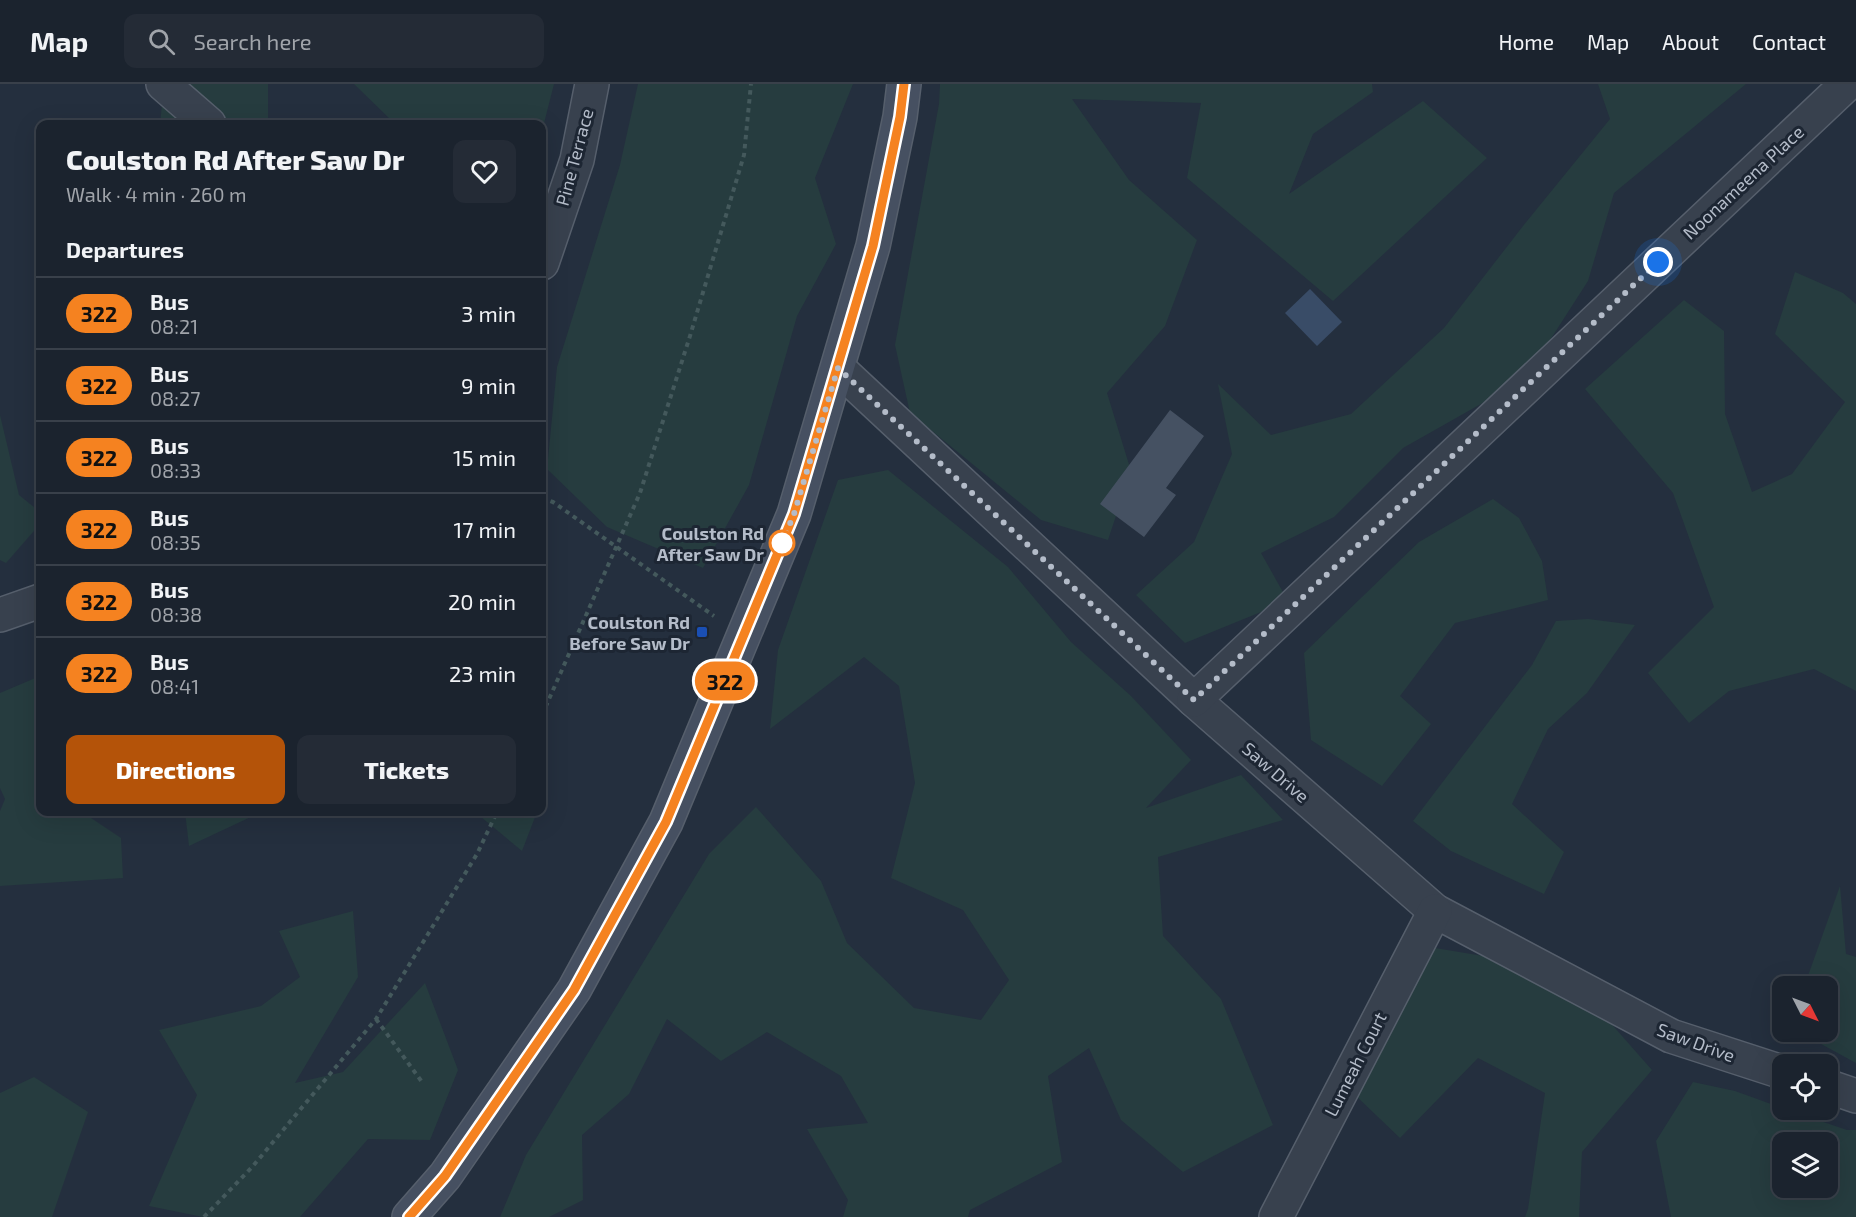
<!DOCTYPE html>
<meta charset="utf-8">
<style>
body{margin:0;font-family:"Exo 2",sans-serif;background:#242b36;color:#f1f3f6;height:100vh;display:flex;flex-direction:column;font-size:22px;white-space:nowrap}
*{box-sizing:border-box;margin:0}
p{font-size:20px;color:#a0a4aa}
.icon{flex:none;width:33px;height:33px;fill:none;stroke:currentColor;stroke-width:2;stroke-linecap:round;stroke-linejoin:round}
.map{position:relative;flex:1;overflow:hidden}
.panel{position:absolute;left:36px;top:36px;width:510px;height:696px;display:flex;flex-direction:column;background:#1b232e;border-radius:12px;box-shadow:0 6px 24px #0002,0 0 0 2px #39404a}
.panel>*{flex:none}
.badge{padding:0 12px;border-radius:20px;font-size:21px;line-height:39px}
.needle{width:39px;rotate:132deg}
.tools{position:absolute;left:1772px;top:892px;display:grid;gap:12px}
.tools a{display:grid;place-items:center;width:66px;height:66px;border-radius:12px;background:#1b232e;box-shadow:0 6px 24px #0002,0 0 0 2px #39404a;font-size:30px}
.you{position:absolute;width:30px;height:30px;margin:-15px;border:4px solid #fff;border-radius:50%;background:#1a73e8;box-shadow:0 0 0 9px #1a73e833}
.map>.badge{position:absolute;translate:-50% -50%;box-shadow:0 0 0 3px #fff}
h2{padding:0 30px;font-size:22px;line-height:54px}
.round{display:grid;place-items:center;flex:none;width:63px;height:63px;border-radius:12px;background:#242b36}
.summary{display:flex;align-items:center;justify-content:space-between;height:102px;padding:0 30px}
h1{font-size:28px;font-weight:800;line-height:45px}
.primary-button{display:flex;gap:12px;margin-top:auto;padding:12px 30px}
.primary-button a{flex:1;height:69px;border-radius:12px;background:#b45309;color:#fff;font-size:24px;font-weight:800;line-height:69px;text-align:center}
.primary-button a+a{background:#242b36;color:#f1f3f6}
ul{padding:0;list-style:none}
li{display:flex;align-items:center;gap:18px;height:72px;padding:0 30px;border-top:2px solid #39404a}
li div{flex:1}
li b{display:block;font-size:22px}
li em{font-style:normal}
li .badge{min-width:66px;font-weight:700;text-align:center}
header{display:flex;align-items:center;gap:36px;box-sizing:border-box;height:84px;padding:0 30px;background:#1b232e;border-bottom:2px solid #39404a}
header strong{font-size:28px}
nav{display:flex;gap:33px;margin-inline-start:auto;font-size:21px}
.search{width:420px;height:54px;background:#242b36;display:flex;align-items:center;gap:15px;box-sizing:border-box;padding:0 21px;border-radius:12px;color:#a0a4aa;font-size:22px}
.map>svg:first-child{display:block}
.green{fill:#263c3f;fill-rule:evenodd}
.water{fill:#394c67}
.building{fill:#455162}
.lines{fill:none;stroke-linecap:round;stroke-linejoin:round}
.street-casing{stroke:#565f6c;stroke-width:36}
.secondary-casing{stroke:#565f6c;stroke-width:36}
.path{stroke:#44595c;stroke-width:4;stroke-dasharray:4.5 4.5;stroke-linecap:butt}
.street{stroke:#38414e;stroke-width:33}
.secondary{stroke:#465061;stroke-width:33}
.line-casing{stroke:#fff;stroke-width:14}
.line{stroke:#f58220;stroke-width:9}
.walk{stroke:#b4bcc9;stroke-width:6;stroke-dasharray:0 10.8}
.stop-dot{fill:#fff;stroke:#f58220;stroke-width:3}
.transit-dot{fill:#1a4fb4;stroke:#1d2633;stroke-width:2}
.labels{text-anchor:middle;dominant-baseline:central;stroke-width:6;stroke-linejoin:round;paint-order:stroke}
.street-label{font-size:18px;fill:#b4bcc9;stroke:#1d2633}
.stop-label{font-size:18px;font-weight:bold;fill:#b4bcc9;stroke:#1d2633;text-anchor:end}
.poi-label{font-size:18px;font-weight:bold;fill:#b4bcc9;stroke:#1d2633;text-anchor:end}
</style>
<header>
<strong>Map</strong>
<div class="search"><svg class="icon" aria-label="search" viewBox="0 0 24 24"><circle cx="10" cy="10" r="6"/><path d="M15 15l6 6"/></svg>Search here</div>
<nav><a>Home</a><a>Map</a><a>About</a><a>Contact</a></nav>
</header>
<div class="map">
<svg width="1856" height="1133" viewBox="0 0 1856 1133">
<rect width="100%" height="100%" fill="#242f3e"/>
<g class="green">
<path d="M164,0h104v40h-108z"/>
<path d="M354,0h200l-12,47v-7h-137l-14,-4z"/>
<path d="M638,0h215l-38,94 21,66 -39,72 -48,169 -46,83 -96,-41 -60,-58 10,-102 63,-202z"/>
<path d="M940,0h432l1,8 -60,42 -24,60 134,-93 64,57 -154,143 -146,-123 14,-75 -129,-4 57,81 68,60 -32,86 -58,67 24,78 -23,69 -67,-20 -131,-107 -15,-68 44,-241z"/>
<path d="M1598,0h148l-132,109 -26,88 -63,98 -122,69 -69,69 -73,36 27,48 -103,42 -49,-48 58,-53 38,-88 -14,-70 53,51 80,-21 93,-86 79,-102 87,-107z"/>
<path d="M1795,188l48,21 13,11v387l-42,-22 -85,22 -40,32 -41,-50 66,-66 -41,-114 -88,-104 99,-89 40,31 1,83 27,78 40,-18 53,-72 -70,-68z"/>
<path d="M0,331l19,80 21,17v12l-34,39 -6,-3z"/>
<path d="M888,386l120,97 63,75 60,54 60,64 -45,48 95,-33 42,45 -125,37 5,79 58,63 52,126 -90,47 -62,-52 -32,-72 -41,28 14,86 -92,48 -2,7h-125l5,-17 -41,-71 61,-6 -27,-47 -74,-44 -46,29 -54,-42 -38,75 -47,41 1,65 -34,17h-49l26,-62 183,-301 47,-47 65,74 26,62 67,65 67,12 28,-40 -46,-70 -72,-32 24,-95 -16,-97 -35,-29 -94,72 8,-79 60,-170z"/>
<path d="M1493,415l26,19 23,43 6,39 -93,23 -55,73 31,28 -49,62 -71,-46 -7,-87 115,-111z"/>
<path d="M1588,535l47,6 -48,68 -39,36 -36,75 52,48 -20,42 -93,-43 -38,-30 119,-156 24,-44z"/>
<path d="M40,592v136h42l39,26 2,40 -123,8v-75l5,-12 -5,-11v-95z"/>
<path d="M185,728h72v2l-68,32z"/>
<path d="M475,728h62l-15,39z"/>
<path d="M1840,802l6,68 10,3v106l-57,-31h28v-45h-23z"/>
<path d="M353,827l5,66 -63,106 48,-11 82,-89 33,87 -28,70 -62,-1 -68,78h-97l-54,-11 48,-111 -38,-65 102,-24 39,-29 -21,-46z"/>
<path d="M1429,863l66,11 105,53 52,59 -70,82 -3,65h-54l3,-8 17,-116 -67,-35 -78,80 -45,-43z"/>
<path d="M34,993l54,35 -36,105h-52v-124z"/>
<path d="M1693,998l42,9 47,17v2h6l59,20h9v87h-185l-15,-76zM1782,1059h45v45h-45z"/>
</g>
<path class="water" d="M1310,205l32,33 -25,24 -32,-33z"/>
<path class="building" d="M1170,326l34,26 -38,52 10,7 -32,42 -44,-33z"/>
<g class="lines">
<g class="street-casing">
<g id="street">
<path d="M163,0l46,40"/>
<path d="M542,179l35,-103 15,-76"/>
<path d="M838,284l356,332 241,211 236,125 111,36"/>
<path d="M0,531l40,-14"/>
<path d="M1194,616l653,-616"/>
<path d="M1827,1002l29,10"/>
<path d="M1276,1133l159,-306"/>
</g>
</g>
<g class="secondary-casing">
<path id="secondary" d="M409,1133l36,-41 129,-186 92,-168 128,-308 79,-268 27,-129 4,-33"/>
</g>
<g class="path">
<path d="M542,414l11,4 161,114"/>
<path d="M542,631l98,-222 50,-157 54,-181 7,-71"/>
<path d="M376,935l46,63"/>
<path d="M204,1133l49,-51 123,-147 101,-165 20,-42"/>
</g>
<use href="#street" class="street"/>
<use href="#secondary" class="secondary"/>
</g>
<g class="lines">
<g class="line-casing">
<path id="line" d="M409,1133l36,-41 129,-186 92,-168 128,-308 79,-268 27,-129 4,-33"/>
</g>
<use href="#line" class="line"/>
<path class="walk" d="M782,459l12,-29 44,-146 356,332 464,-438"/>
</g>
<circle class="stop-dot" cx="782" cy="459" r="12"/>
<rect class="transit-dot" x="696" y="542" width="12" height="12" rx="3"/>
<g class="labels">
<g class="street-label">
<text transform="translate(574 73) rotate(-75)">Pine Terrace</text>
<text transform="translate(1743 98) rotate(-43)">Noonameena Place</text>
<text transform="translate(1276 688) rotate(41)">Saw Drive</text>
<text transform="translate(1696 958) rotate(20)">Saw Drive</text>
<text transform="translate(1355 980) rotate(-63)">Lumeah Court</text>
</g>
<g class="stop-label">
<text x="764" y="449">Coulston Rd<tspan x="764" dy="21">After Saw Dr</tspan></text>
</g>
<g class="poi-label">
<text x="690" y="538">Coulston Rd<tspan x="690" dy="21">Before Saw Dr</tspan></text>
</g>
</g>
</svg>
<div class="tools">
<a><svg class="needle" viewBox="-14 -14 28 28"><path d="M0-13l5 13h-10z" fill="#e53935"/><path d="M0 13l5-13h-10z" fill="#a0a4aa"/></svg></a>
<a><svg class="icon" aria-label="locate" viewBox="0 0 24 24"><circle cx="12" cy="12" r="6"/><path d="M12 2v4M12 18v4M2 12h4M18 12h4"/></svg></a>
<a><svg class="icon" aria-label="layers" viewBox="0 0 24 24"><path d="M12 4l9 5-9 5-9-5zM3 14l9 5 9-5"/></svg></a>
</div>
<div class="you" style="left:1658px;top:178px"></div>
<b class="badge" style="left:725px;top:597px;background:#f58220;color:#111">322</b>
<section class="panel">
<div class="summary"><div><h1>Coulston Rd After Saw Dr</h1><p>Walk · 4 min · 260 m</p></div><a class="round"><svg class="icon" aria-label="heart" viewBox="0 0 24 24"><path d="M12 20l-8-8c-3-5 5-10 8-4 3-6 11-1 8 4z"/></svg></a></div>
<h2>Departures</h2>
<ul>
<li><span class="badge" style="background:#f58220;color:#111">322</span><div><b>Bus</b><p>08:21</p></div><em>3 min</em></li>
<li><span class="badge" style="background:#f58220;color:#111">322</span><div><b>Bus</b><p>08:27</p></div><em>9 min</em></li>
<li><span class="badge" style="background:#f58220;color:#111">322</span><div><b>Bus</b><p>08:33</p></div><em>15 min</em></li>
<li><span class="badge" style="background:#f58220;color:#111">322</span><div><b>Bus</b><p>08:35</p></div><em>17 min</em></li>
<li><span class="badge" style="background:#f58220;color:#111">322</span><div><b>Bus</b><p>08:38</p></div><em>20 min</em></li>
<li><span class="badge" style="background:#f58220;color:#111">322</span><div><b>Bus</b><p>08:41</p></div><em>23 min</em></li>
</ul>
<div class="primary-button"><a>Directions</a><a>Tickets</a></div>
</section>
</div>
